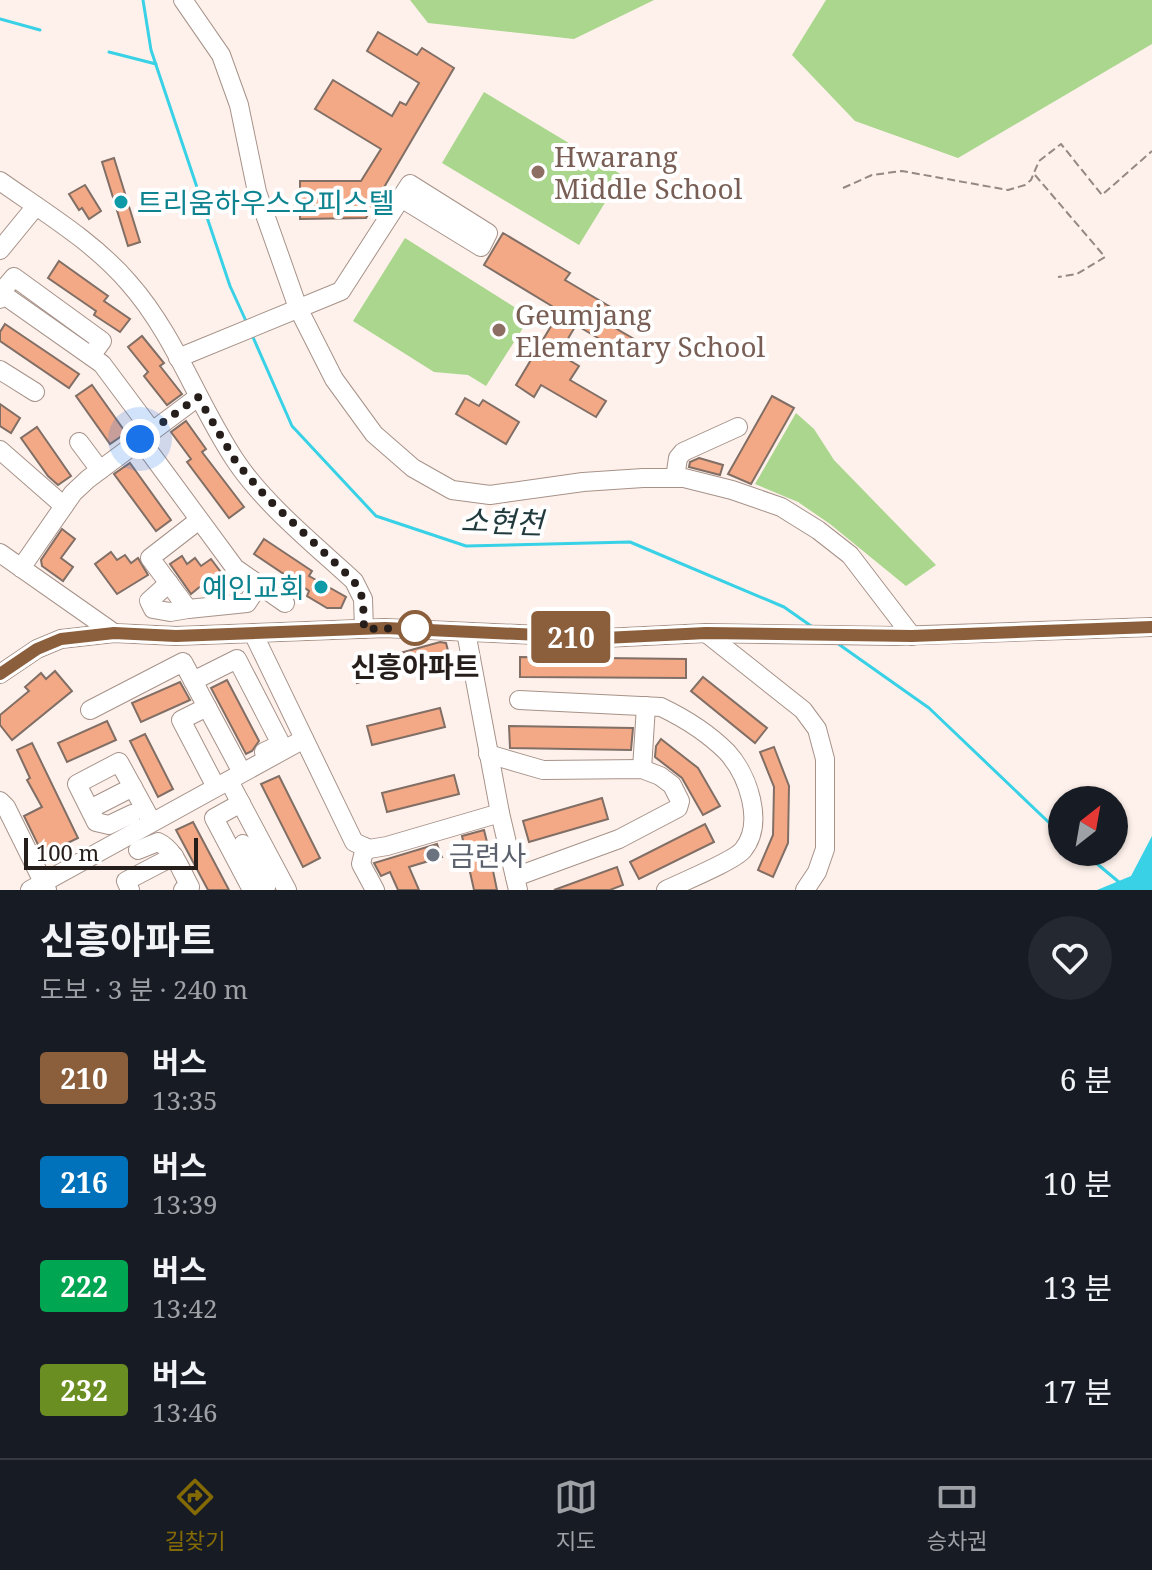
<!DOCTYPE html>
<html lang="ko">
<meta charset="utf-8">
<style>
body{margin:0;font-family:"Noto Serif","Noto Sans KR",serif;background:#242831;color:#f1f3f6;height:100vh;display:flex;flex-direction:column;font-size:30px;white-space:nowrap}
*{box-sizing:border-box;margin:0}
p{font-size:26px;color:#9ea1a6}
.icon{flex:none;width:44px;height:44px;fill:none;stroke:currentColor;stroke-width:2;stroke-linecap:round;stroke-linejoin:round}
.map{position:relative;height:890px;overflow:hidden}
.side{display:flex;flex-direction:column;background:#171b24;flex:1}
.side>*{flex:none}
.badge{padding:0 16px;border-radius:6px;font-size:28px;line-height:52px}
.needle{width:52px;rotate:31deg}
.buttons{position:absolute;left:1048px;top:786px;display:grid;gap:16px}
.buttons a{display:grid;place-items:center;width:80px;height:80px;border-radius:50%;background:#171b24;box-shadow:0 2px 6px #0004;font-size:40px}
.scale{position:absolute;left:24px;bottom:20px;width:174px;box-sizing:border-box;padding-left:8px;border:4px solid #261e1a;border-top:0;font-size:22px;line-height:28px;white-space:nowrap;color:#261e1a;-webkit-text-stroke:6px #fff;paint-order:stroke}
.you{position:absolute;width:40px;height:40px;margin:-20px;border:6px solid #fff;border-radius:50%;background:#1a73e8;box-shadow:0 0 0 12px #1a73e833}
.map>.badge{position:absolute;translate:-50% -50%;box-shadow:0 0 0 4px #fff}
.round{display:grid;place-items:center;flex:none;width:84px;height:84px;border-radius:42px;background:#242831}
.headline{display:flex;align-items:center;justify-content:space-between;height:136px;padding:0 40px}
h1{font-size:38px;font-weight:700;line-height:60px}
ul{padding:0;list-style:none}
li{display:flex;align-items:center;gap:24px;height:104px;padding:0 40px}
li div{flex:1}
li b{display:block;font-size:30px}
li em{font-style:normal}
li .badge{min-width:88px;font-weight:700;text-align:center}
.tabs{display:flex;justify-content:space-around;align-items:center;height:112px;border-top:2px solid #363941;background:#171b24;font-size:22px;color:#9ea1a6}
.tabs a{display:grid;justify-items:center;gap:4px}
.tabs .on{color:#846a04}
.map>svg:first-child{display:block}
.green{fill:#aad68d}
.water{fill:#38d1e6}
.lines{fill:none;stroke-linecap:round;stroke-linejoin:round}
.stream{stroke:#38d1e6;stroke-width:3}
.building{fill:#f3a986;stroke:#816e65;stroke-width:2}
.minor-casing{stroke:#a69289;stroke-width:20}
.path{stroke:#938883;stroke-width:2;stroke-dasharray:8 4;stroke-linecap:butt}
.minor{stroke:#fff;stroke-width:18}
.line-casing{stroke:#fff;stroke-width:18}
.line{stroke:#8b5e3c;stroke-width:12}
.walk{stroke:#261e1a;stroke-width:8;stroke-dasharray:0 14.4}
.education-dot{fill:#8d6e63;stroke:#fff;stroke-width:3}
.culture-dot{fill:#0f9aa8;stroke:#fff;stroke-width:3}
.stop-dot{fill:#fff;stroke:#8b5e3c;stroke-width:4}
.worship-dot{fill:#6b7280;stroke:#fff;stroke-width:3}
.labels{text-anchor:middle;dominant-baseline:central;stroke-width:8;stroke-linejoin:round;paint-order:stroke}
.education-label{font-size:28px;fill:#785e54;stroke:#fff;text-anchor:start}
.culture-label{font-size:28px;fill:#0d838f;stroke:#fff;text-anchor:start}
.stop-label{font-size:28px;font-weight:bold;fill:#261e1a;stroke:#fff}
.worship-label{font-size:28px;fill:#5b616d;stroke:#fff;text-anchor:start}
.water-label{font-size:30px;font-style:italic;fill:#213a3d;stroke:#fff}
</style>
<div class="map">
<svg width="1152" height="890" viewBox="0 0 1152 890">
<rect width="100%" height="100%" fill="#fef1eb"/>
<g class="green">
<path d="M410,0h244l-80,39 -146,-16z"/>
<path d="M826,0h326v44l-194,114 -103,-37 -63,-66z"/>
<path d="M484,92l138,83 -43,70 -137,-82z"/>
<path d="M405,238l125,79 -44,69 -18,-11 -34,-3 -81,-51z"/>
<path d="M796,413l18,16 20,31 102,105 -30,21 -76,-62 -32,-22 -43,-18z"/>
</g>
<path class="water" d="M1152,836v54h-55l34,-14z"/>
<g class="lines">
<g class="stream">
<path d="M143,0l8,50 79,236 16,35"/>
<path d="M0,19l40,11"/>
<path d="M109,52l47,12"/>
<path d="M252,335l40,91 84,90 90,30 164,-4 154,65 30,21"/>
<path d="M837,643l92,65 133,127"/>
<path d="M1083,852l37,31"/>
</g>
</g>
<g class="building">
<path d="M378,32l39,23 5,-7 32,20 -88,150 -66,1v-38h61l20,-32 -66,-40 18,-29 59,36 8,-14 6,3 13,-22 -52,-32z"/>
<path d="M114,158l26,84 -12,4 -26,-84z"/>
<path d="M85,185l16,26 -12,8 -7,-11 -3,2 -10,-16z"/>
<path d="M503,233l67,40 -5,7 47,28 -7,14 36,21 -9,15 -56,-33 -17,29 20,12 -9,14 36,21 -10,16 -55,-32 -7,12 -18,-12 44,-74 -76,-46z"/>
<path d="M59,261l49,35 -4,5 26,18 -10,13 -26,-17 2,-4 -48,-33z"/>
<path d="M5,324l74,50 -10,14 -69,-47v-9z"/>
<path d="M142,336l22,27 -4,3 22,28 -15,11 -23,-29 4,-4 -20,-25z"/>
<path d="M92,385l34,48 -16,11 -34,-48z"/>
<path d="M772,396l22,12 -43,76 -23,-10z"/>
<path d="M465,398l14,8 4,-6 36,22 -13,22 -50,-30z"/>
<path d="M0,404l20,14 -9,15 -11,-7z"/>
<path d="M186,421l20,28 -4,3 42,55 -15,11 -42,-56 4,-3 -20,-27z"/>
<path d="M37,427l34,49 -13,9 -10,-9 -27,-38z"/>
<path d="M699,458l24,7 -3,10 -31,-8 1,-5z"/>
<path d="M130,463l41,57 -15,11 -42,-57z"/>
<path d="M62,529l13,10 -14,19 12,9 -10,14 -21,-15 -1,-6z"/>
<path d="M264,539l48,32 -3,5 37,21 -5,11h-14l-20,-12 2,-5 -55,-37z"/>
<path d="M111,552l6,8 8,-5 6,8 7,-5 10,17 -31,19 -22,-30z"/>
<path d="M182,556l5,8 8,-6 6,8 10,-7 12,16 -18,13 -3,-3 -11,9 -21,-30z"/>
<path d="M440,642l6,1 4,15 -93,25 -4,-17z"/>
<path d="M520,657l166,2v19l-166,-1z"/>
<path d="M55,671l17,20 -60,49 -12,-15v-10l29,-24 -4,-4 16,-14 5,6z"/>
<path d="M703,677l64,51 -12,15 -64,-52z"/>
<path d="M227,680l32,61 -7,10 -6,3 -35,-66z"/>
<path d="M180,682l10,18 -49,22 -9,-19z"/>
<path d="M440,708l5,19 -73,18 -5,-19z"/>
<path d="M107,721l9,19 -49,22 -9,-19z"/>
<path d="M509,726l124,2 -2,22 -121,-2z"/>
<path d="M145,734l28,55 -15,8 -28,-56z"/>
<path d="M661,739l37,29 22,38 -17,9 -21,-37 -27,-21 1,-11z"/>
<path d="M32,743l46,95 -23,11 3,6 -12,6 -22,-45 18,-9 -15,-27 3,-2 -13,-28z"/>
<path d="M774,747l15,39 -1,57 -15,34 -15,-7 15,-35 1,-48 -14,-35z"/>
<path d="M454,775l5,19 -72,18 -5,-19z"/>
<path d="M279,776l41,82 -17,9 -42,-83z"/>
<path d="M602,798l6,21 -79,23 -6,-21z"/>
<path d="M193,822l36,68h-21l-32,-60z"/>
<path d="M705,824l9,18 -75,37 -9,-17z"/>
<path d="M484,830l5,20 5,-1 2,11 -5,1 6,29h-23l-12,-54z"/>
<path d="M437,844l5,13 -33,10 10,23h-21l-8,-18 -9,4 -7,-13z"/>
<path d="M617,867l6,18 -13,5h-56z"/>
</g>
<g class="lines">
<g class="minor-casing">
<g id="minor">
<path d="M183,0l38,55 18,50 18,87 41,116 36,71 40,55 39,34 39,22 38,5 93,-13 60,-4h41l48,12 49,17 37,23 32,25 62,81"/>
<path d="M0,181c44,31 94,61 129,102 46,52 68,120 106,177 29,44 80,85 119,121l9,18 1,30"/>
<path d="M0,250l36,-44"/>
<path d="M4,295l-1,-5 11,-13 88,64 -11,15"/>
<path d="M0,299l4,-4 98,69 50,67"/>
<path d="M178,358l163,-67 69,-107 78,49 -7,14 -80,-49"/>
<path d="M0,370l35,22"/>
<path d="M140,439l95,129 50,35"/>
<path d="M79,442l21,28"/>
<path d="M0,450l64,56"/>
<path d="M675,478l3,-20 5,-6 55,-25"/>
<path d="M199,520l-49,38 38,51 59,-6 12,-18"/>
<path d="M0,553l114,80"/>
<path d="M21,568l52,-75 15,-14 110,-82"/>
<path d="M169,583l-20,18 4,8 17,3 18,-3"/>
<path d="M466,632l34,181 18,77"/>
<path d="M253,633l101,209 15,7 18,-3 113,-33"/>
<path d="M706,633l97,77 14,19 8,30v90l-8,23 -12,18"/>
<path d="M0,674l37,-25 24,-10 53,-6 62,3 209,-8 219,10 102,-5 189,3 257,-9"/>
<path d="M193,681l44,-22 44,85 -17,8"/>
<path d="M519,700l142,7c23,11 48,27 66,45 21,23 38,71 16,98 -9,11 -61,32 -77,40"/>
<path d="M207,707l-26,13 35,67"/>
<path d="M90,710l93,-48 55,103"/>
<path d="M488,754l55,16 99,-1 18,7 12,9 8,16 -2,7 -59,31 -104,38"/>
<path d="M642,769l4,-63"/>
<path d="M229,781l58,109"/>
<path d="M0,801l6,6 41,83"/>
<path d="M241,803l-27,15 38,72"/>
<path d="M90,809l43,-22"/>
<path d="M132,814l-23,11 -13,-3 -19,-38 42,-22 33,60"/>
<path d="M243,844l23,43"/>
<path d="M365,847l-4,17 14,26"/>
<path d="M138,850l20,-8c17,8 23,29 32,45l-7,3"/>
<path d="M30,890l274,-151"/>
<path d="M130,890l-4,-9 48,-25"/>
</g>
</g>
<g class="path">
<path d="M1035,175l70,82 -28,17 -19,3"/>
<path d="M843,188l29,-13 30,-4 106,19 17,-5 6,-5 8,-19 22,-17 41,51 50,-44"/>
</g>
<use href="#minor" class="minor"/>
</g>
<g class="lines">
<g class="line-casing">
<path id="line" d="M0,674l37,-25 24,-10 53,-6 62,3 209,-8 219,10 102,-5 206,3 240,-9"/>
</g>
<use href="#line" class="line"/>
<path class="walk" d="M140,439l58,-42 38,65 30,35 88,84 9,18 1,30 51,-1"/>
</g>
<g class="education-dot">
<circle cx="538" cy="172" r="8"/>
<circle cx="499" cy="330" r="8"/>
</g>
<g class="culture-dot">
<circle cx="121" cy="202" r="8"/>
<circle cx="321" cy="587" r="8"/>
</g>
<circle class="stop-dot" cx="415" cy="628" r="16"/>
<circle class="worship-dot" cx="433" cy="855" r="8"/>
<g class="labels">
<g class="education-label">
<text x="554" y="156">Hwarang<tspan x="554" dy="32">Middle School</tspan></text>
<text x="515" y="314">Geumjang<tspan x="515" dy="32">Elementary School</tspan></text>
</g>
<g class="culture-label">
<text x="137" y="202">트리움하우스오피스텔</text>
<text x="305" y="587" text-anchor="end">예인교회</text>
</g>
<g class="stop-label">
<text x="415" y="666">신흥아파트</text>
</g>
<g class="worship-label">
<text x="449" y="855">금련사</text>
</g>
<g class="water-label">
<text transform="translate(502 521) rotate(2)">소현천</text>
</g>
</g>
</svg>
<div class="buttons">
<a><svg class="needle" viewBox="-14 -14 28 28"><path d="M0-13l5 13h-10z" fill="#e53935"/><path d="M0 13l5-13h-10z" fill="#9ea1a6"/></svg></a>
</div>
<div class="scale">100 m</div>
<div class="you" style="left:140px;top:439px"></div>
<b class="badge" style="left:571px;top:637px;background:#8b5e3c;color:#fff">210</b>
</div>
<section class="side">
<div class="headline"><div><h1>신흥아파트</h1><p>도보 · 3 분 · 240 m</p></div><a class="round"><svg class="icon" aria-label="heart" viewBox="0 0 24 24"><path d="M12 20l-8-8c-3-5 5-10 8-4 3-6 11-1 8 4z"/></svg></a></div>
<ul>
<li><span class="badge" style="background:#8b5e3c;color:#fff">210</span><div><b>버스</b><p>13:35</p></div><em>6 분</em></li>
<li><span class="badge" style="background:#0072bc;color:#fff">216</span><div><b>버스</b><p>13:39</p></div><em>10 분</em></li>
<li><span class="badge" style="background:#00a651;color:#fff">222</span><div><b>버스</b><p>13:42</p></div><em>13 분</em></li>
<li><span class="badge" style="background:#6b8e23;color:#fff">232</span><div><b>버스</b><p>13:46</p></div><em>17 분</em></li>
</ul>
</section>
<nav class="tabs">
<a class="on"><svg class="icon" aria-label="directions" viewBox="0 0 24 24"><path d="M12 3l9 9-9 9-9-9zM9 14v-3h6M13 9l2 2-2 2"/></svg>길찾기</a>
<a><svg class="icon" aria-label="map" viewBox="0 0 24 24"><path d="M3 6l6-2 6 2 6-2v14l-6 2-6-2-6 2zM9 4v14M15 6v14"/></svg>지도</a>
<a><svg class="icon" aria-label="tickets" viewBox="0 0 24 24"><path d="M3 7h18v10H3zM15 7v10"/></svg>승차권</a>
</nav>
